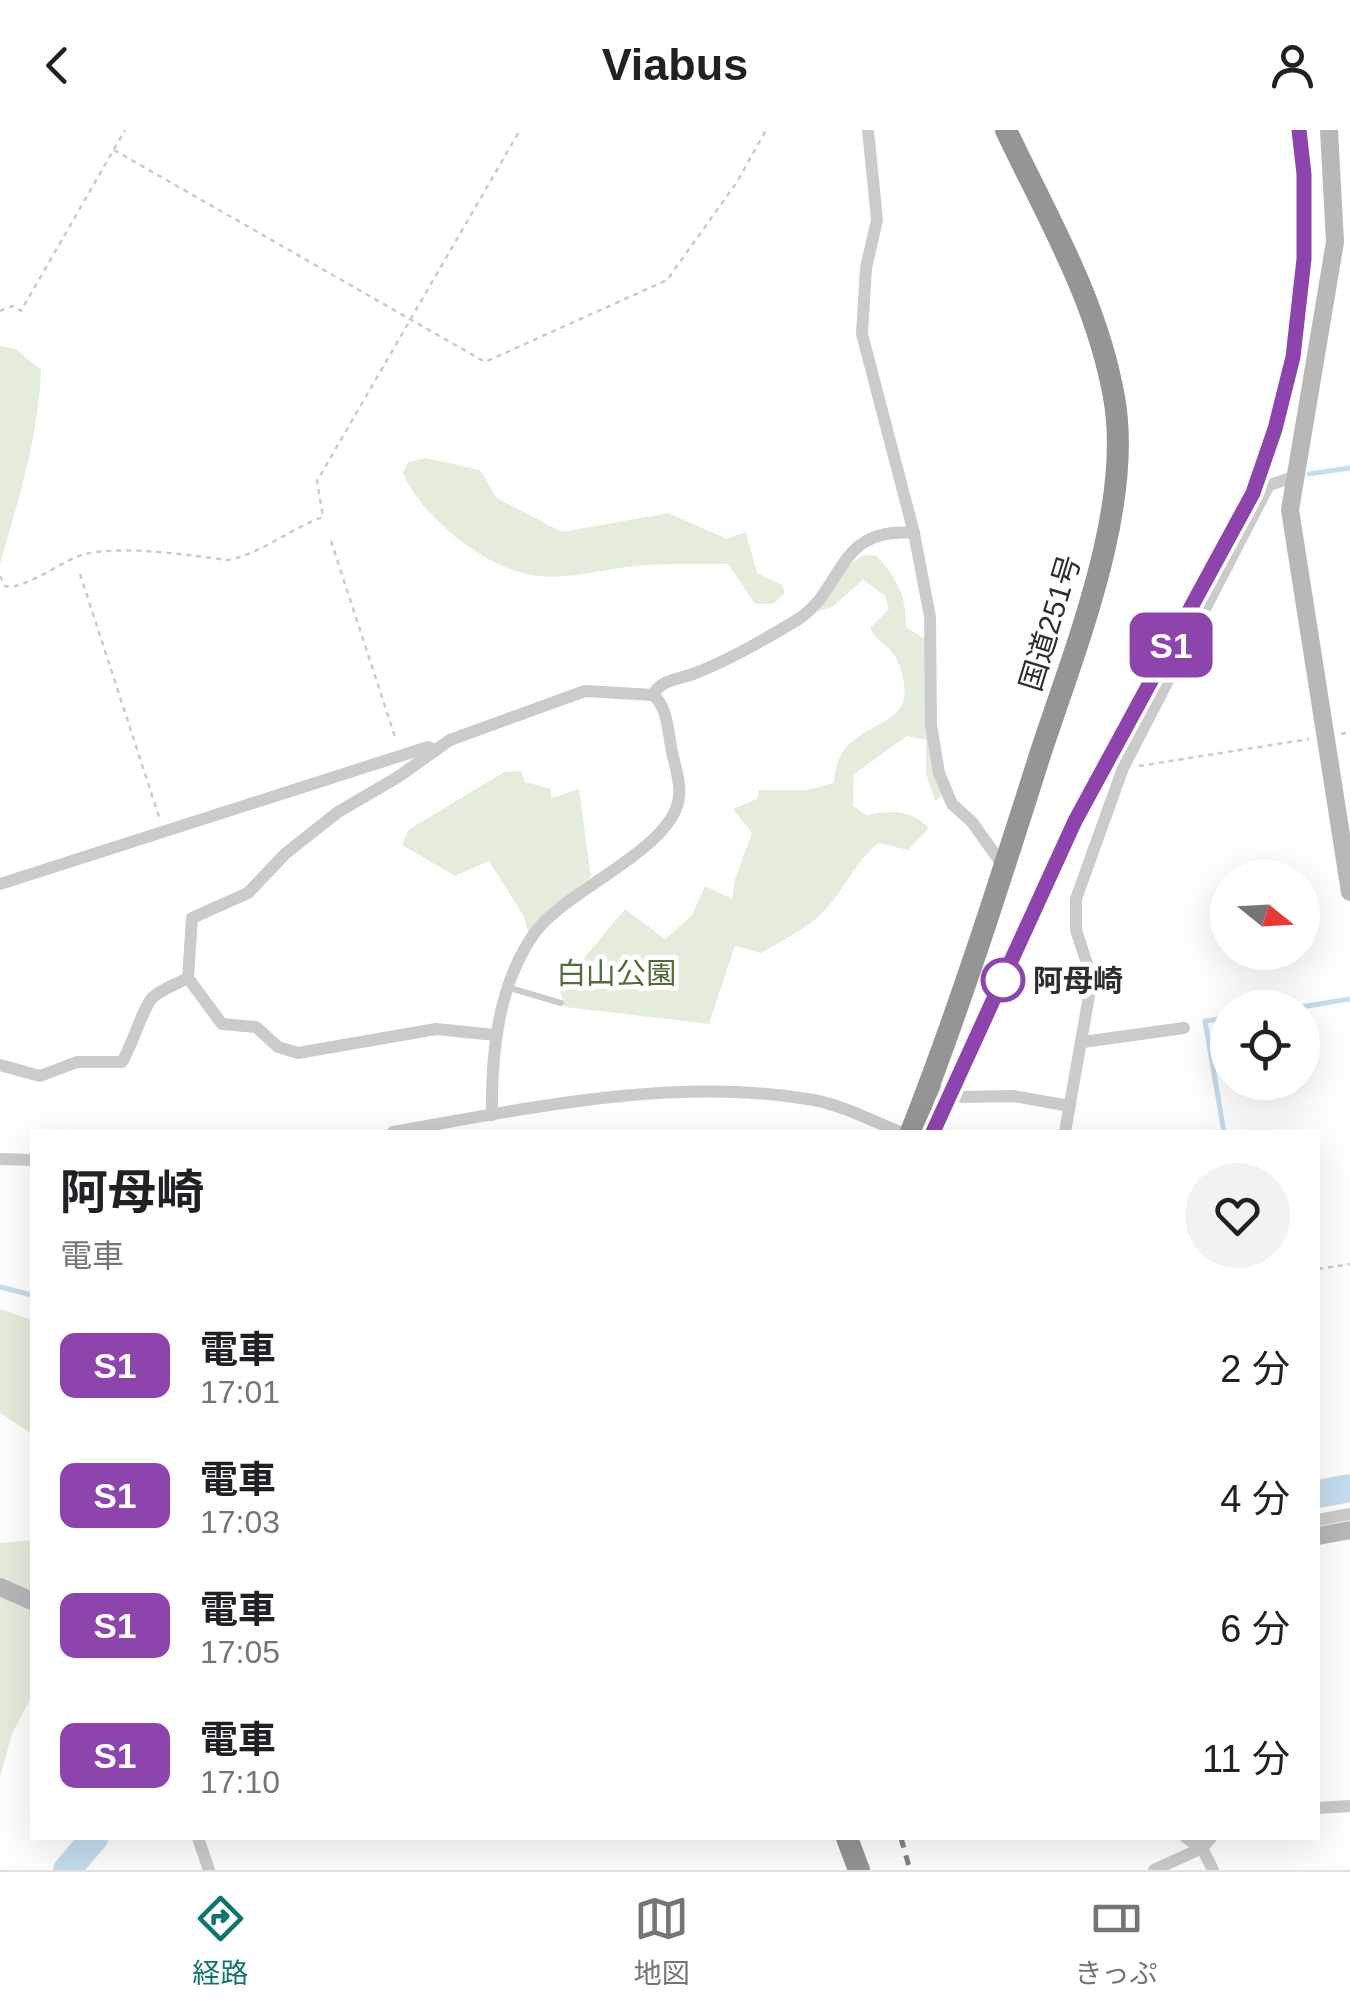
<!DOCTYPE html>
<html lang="ja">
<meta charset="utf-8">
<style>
body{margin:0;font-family:Arial,"Noto Sans JP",sans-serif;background:#f2f2f2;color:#202124;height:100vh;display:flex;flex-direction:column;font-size:38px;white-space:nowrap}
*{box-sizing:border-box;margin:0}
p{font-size:32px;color:#757577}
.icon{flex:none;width:55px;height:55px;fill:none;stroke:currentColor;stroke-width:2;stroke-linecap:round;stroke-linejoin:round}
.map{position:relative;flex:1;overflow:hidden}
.panel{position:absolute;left:30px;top:1000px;width:1290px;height:710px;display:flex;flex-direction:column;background:#fff;border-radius:0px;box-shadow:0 10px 40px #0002}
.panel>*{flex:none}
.badge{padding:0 20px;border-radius:15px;font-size:35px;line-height:65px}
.needle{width:65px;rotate:108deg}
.tools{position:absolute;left:1210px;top:730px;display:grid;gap:20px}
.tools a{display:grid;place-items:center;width:110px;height:110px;border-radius:50%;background:#fff;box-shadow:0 10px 40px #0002;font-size:50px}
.map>.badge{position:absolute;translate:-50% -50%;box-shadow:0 0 0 5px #fff}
.round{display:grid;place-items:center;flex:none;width:105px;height:105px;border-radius:52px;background:#f2f2f2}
.summary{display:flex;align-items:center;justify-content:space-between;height:170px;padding:0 30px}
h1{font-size:48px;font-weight:700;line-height:75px}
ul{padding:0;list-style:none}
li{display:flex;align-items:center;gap:30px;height:130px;padding:0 30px}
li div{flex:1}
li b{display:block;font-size:38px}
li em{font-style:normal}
li .badge{min-width:110px;font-weight:700;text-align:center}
header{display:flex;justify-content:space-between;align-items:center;height:130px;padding:0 30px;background:#fff;font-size:45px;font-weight:700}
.tabs{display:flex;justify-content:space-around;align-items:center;height:140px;border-top:2px solid #e0e0e0;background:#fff;font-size:28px;color:#757577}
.tabs a{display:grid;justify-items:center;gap:5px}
.tabs .current{color:#0f766e}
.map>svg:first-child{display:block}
.green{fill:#e4eddb}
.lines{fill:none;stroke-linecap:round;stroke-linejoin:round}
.stream{stroke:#c5ddef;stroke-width:5}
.river{stroke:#c5ddef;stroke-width:28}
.path{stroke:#cbcbcb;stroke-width:2.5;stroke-dasharray:5 5;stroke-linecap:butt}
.lane{stroke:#cbcbcb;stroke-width:6}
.street{stroke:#cbcbcb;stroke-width:12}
.secondary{stroke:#b8b8b8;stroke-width:18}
.highway{stroke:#959595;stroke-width:22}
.rail{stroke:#838383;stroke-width:5;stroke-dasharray:10 8;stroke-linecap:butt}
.line-casing{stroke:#fff;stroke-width:22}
.line{stroke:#8e44ad;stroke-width:15}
.stop-dot{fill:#fff;stroke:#8e44ad;stroke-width:5}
.labels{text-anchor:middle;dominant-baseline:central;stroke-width:10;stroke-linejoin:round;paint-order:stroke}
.street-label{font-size:30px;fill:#2e2e2e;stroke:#fff}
.park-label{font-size:30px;fill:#4f6e38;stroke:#fff}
.stop-label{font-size:30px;font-weight:bold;fill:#2e2e2e;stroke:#fff;text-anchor:start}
</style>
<header><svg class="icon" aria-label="back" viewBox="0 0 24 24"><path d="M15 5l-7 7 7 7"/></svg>Viabus<svg class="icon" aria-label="person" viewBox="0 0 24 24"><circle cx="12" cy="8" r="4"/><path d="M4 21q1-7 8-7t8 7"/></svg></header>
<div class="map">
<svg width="1350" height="1740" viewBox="0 0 1350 1740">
<rect width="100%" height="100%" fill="#fff"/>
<g class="green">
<path d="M0,216l16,3 25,21c-2,66 -23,131 -41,194z"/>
<path d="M426,328l54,12 17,28 65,34 106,-19 59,26 19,-7 11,41 25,12 3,8 -12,11h-18l-27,-40c-31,1 -63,-1 -94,2 -35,4 -72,16 -108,8 -45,-10 -106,-59 -123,-101l5,-11z"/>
<path d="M864,425l13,1c21,24 29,39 29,71l22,14 14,155 -7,5 -9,-28v-33l-19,-4 -53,38 -1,32 14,9c25,-5 44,-6 62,13l-21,22 -29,-7c-26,20 -37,53 -62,75 -16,14 -38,24 -56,35l-26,-7 -26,78 -144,-17 -6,-19 66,-79 40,30 27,-24 13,-29 27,13 3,-20 17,-46 -19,-24 24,-10 2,-9h47l27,-7c2,-9 4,-22 9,-30 25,-38 85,-24 54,-95 -6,-12 -20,-17 -26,-30l19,-19 -4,-13 -22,-16 -31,27 -19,6 37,-49z"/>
<path d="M521,641l4,11 26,7v9l28,-9 12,88 -37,29 -25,28 -6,-19 -34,-54 -34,15 -53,-31 6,-15 96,-58z"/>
<path d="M0,1179l32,11v114l-32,-21z"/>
<path d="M32,1410v156l-20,38 -12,43v-234z"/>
</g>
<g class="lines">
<g class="stream">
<path d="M1309,344l41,-6"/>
<path d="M1295,878l55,-9"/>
<path d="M1224,1002l-19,-111 23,-3"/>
<path d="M0,1157l32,8"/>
</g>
<g class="river">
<path d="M1318,1364l32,-6"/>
<path d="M67,1740l27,-32"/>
</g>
<g class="path">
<path d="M114,20l371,212 182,-82 70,-98 29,-52"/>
<path d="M0,181l13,-5 8,5 104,-181"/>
<path d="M331,411l65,199"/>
<path d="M80,444l80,246"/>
<path d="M0,446l5,10c19,5 57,-26 80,-32 40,-9 102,1 143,6 35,-7 61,-31 95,-43l-6,-36 203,-351"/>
<path d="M1341,604l9,-2"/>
<path d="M1139,636l170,-27"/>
<path d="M1318,1139l32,-5"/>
</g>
<path class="lane" d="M510,858l51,15"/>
<g class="street">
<path d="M868,0l9,90 -11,48 -4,66 52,199 16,84 1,108 8,48 13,31 20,18 32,45"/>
<path d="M653,565c7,-15 26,-16 40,-21 35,-13 71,-34 104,-54 48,-30 38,-94 117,-87"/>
<path d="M0,754l428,-137 8,3"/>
<path d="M1083,912l101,-14"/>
<path d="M0,935l40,11 37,-14h45c9,-14 22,-57 31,-65 9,-8 24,-13 35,-19"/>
<path d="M927,958l35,9 51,-1 57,10"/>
<path d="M492,985c-1,-62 6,-132 44,-184 32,-42 138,-83 143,-134 2,-14 -4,-31 -7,-45 -4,-19 -4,-45 -19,-57l-68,-4 -135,49 -52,37 -60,35 -53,42 -37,39 -56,25 -4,60 34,46 34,3 22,20 20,6 138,-24 59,6"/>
<path d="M916,989l25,13"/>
<path d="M393,1002c136,-24 283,-56 421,-32 30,6 58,21 86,32"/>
<path d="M1065,1002l27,-153 -16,-49v-31l47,-131 146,-283 25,-8"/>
<path d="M0,1029l32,1"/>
<path d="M1318,1390l32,-6"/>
<path d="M1318,1678l32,-2"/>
<path d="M198,1708l11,32"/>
<path d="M1186,1708l16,10 11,22"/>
<path d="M1154,1740l48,-22 9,-10"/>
</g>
<g class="secondary">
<path d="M1329,0l6,112 -45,268 60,382"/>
<path d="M1318,1406l32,-6"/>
<path d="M0,1457l32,14"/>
</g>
<g class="highway">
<path d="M911,1002c48,-122 88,-248 128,-374 34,-105 95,-250 75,-361 -18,-99 -66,-178 -108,-267"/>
<path d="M847,1708l12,32"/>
</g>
<g class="rail">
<path d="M933,1002l142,-311 178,-328 22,-64 18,-72 11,-98v-85l-5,-44"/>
<path d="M901,1708l9,32"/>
</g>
</g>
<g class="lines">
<g class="line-casing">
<path id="line" d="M933,1002l142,-311 178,-328 22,-64 18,-72 11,-98v-85l-5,-44"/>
</g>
<use href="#line" class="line"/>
</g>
<circle class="stop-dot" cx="1003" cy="850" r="20"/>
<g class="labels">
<g class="street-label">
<text transform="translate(1050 493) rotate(-73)">国道251号</text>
</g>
<g class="park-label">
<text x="616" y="843">白山公園</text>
</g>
<g class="stop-label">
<text x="1033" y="850">阿母崎</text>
</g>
</g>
</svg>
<div class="tools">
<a><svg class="needle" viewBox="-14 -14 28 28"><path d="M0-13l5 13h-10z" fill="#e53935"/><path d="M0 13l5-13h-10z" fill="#757577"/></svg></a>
<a><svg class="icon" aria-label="locate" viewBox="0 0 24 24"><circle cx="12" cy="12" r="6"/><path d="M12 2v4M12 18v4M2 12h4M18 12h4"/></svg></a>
</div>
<b class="badge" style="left:1171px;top:515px;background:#8e44ad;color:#fff">S1</b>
<section class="panel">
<div class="summary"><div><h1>阿母崎</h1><p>電車</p></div><a class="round"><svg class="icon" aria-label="heart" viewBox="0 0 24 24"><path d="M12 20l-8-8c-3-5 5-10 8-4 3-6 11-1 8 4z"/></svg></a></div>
<ul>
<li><span class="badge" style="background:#8e44ad;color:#fff">S1</span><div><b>電車</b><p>17:01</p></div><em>2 分</em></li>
<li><span class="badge" style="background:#8e44ad;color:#fff">S1</span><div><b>電車</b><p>17:03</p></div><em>4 分</em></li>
<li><span class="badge" style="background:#8e44ad;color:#fff">S1</span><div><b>電車</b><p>17:05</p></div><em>6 分</em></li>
<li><span class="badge" style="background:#8e44ad;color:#fff">S1</span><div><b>電車</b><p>17:10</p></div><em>11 分</em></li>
</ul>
</section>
</div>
<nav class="tabs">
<a class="current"><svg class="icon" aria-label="directions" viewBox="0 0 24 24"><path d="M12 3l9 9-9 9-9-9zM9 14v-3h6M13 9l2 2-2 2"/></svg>経路</a>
<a><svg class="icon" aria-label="map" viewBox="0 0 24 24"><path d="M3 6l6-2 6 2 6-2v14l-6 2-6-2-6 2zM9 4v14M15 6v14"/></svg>地図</a>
<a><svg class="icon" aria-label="tickets" viewBox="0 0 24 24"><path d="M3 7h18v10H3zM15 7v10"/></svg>きっぷ</a>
</nav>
